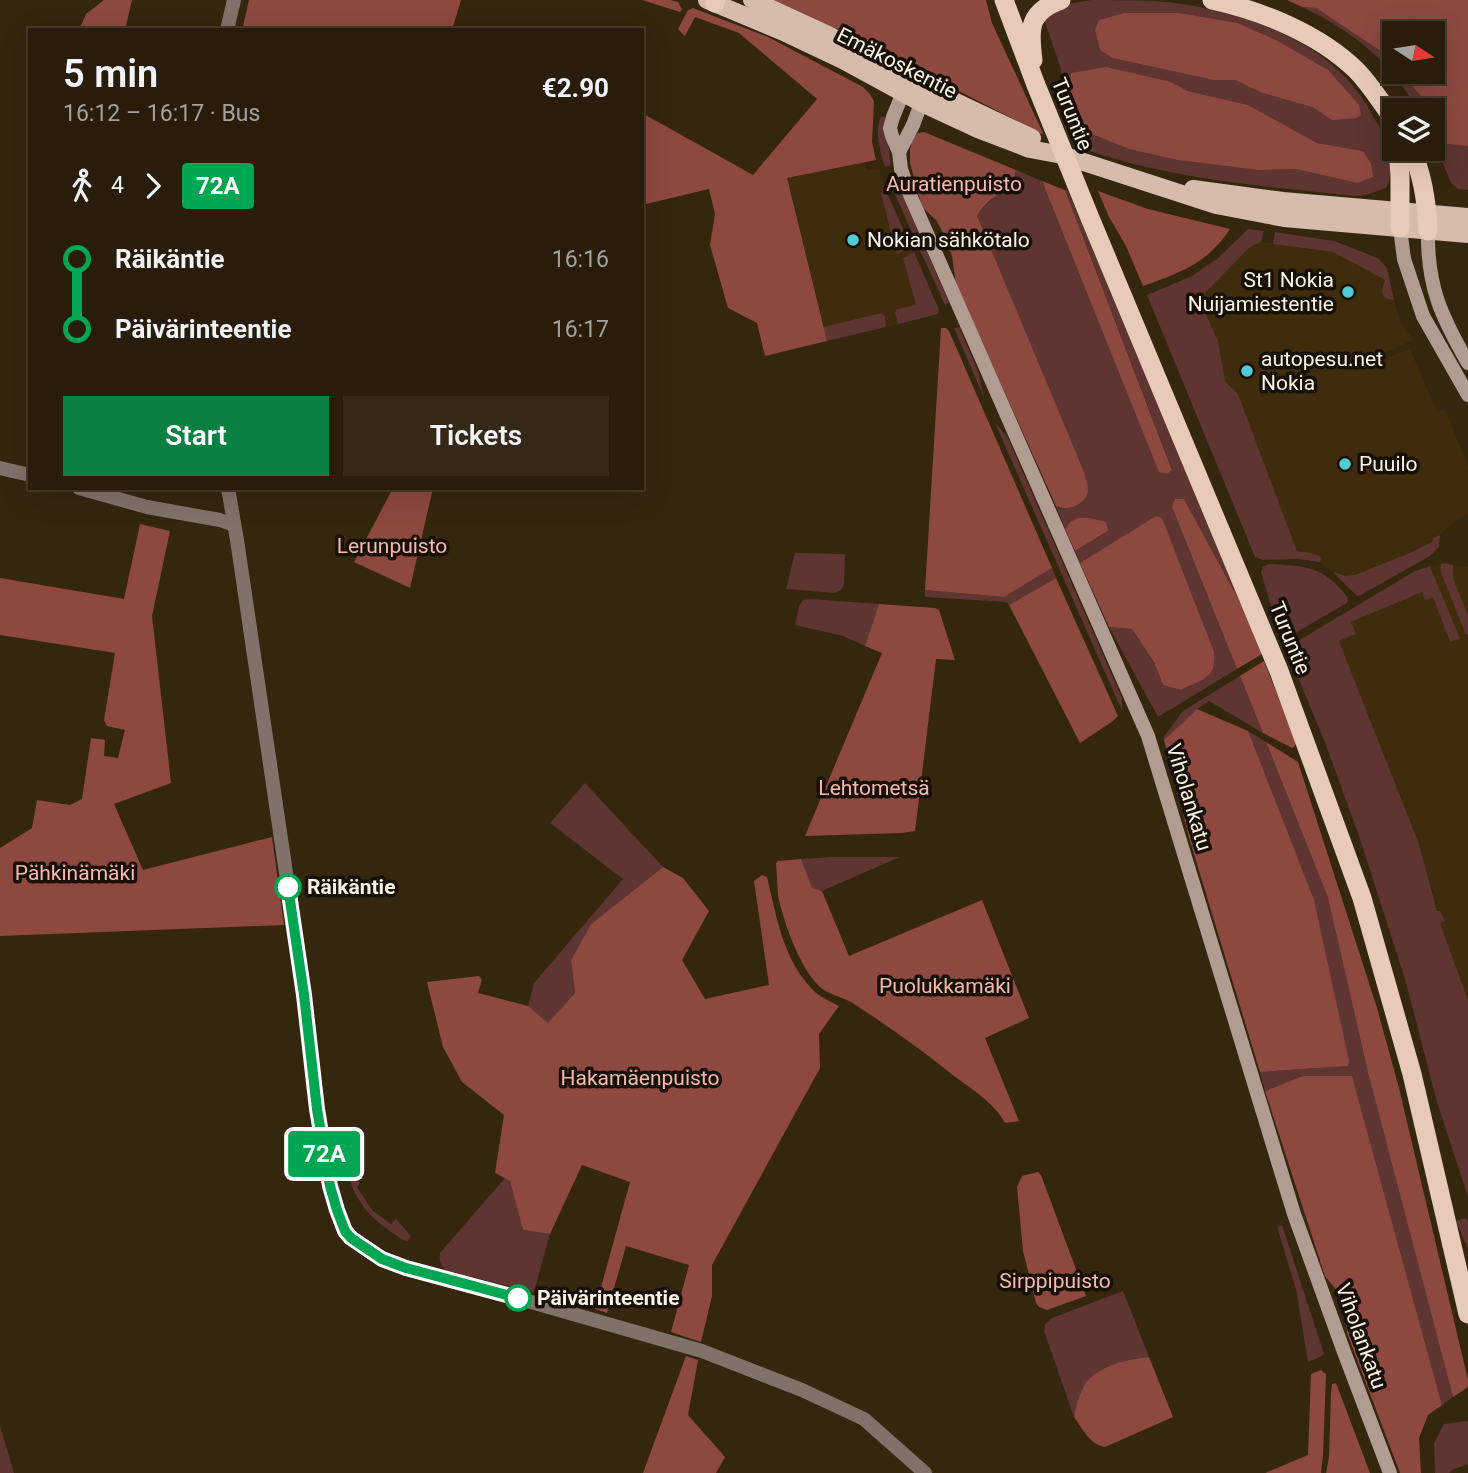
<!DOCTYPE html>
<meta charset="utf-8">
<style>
body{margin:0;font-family:Roboto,sans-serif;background:#342918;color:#f1f3f6;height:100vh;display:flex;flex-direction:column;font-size:26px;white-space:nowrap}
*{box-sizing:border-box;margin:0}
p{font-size:23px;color:#a5a19c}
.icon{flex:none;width:38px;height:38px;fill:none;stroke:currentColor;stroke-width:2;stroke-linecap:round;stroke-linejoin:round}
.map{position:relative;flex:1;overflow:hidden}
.side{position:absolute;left:28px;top:28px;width:616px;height:462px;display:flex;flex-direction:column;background:#281c0a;border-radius:0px;box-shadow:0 7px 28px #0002,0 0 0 2px #443a2b}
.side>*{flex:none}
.badge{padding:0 14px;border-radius:5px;font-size:24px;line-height:46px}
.needle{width:46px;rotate:102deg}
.fabs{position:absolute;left:1382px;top:21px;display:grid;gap:14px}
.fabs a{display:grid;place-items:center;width:63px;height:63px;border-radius:0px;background:#281c0a;box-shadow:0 7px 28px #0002,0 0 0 2px #443a2b;font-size:35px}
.map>.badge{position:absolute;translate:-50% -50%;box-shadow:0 0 0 4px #fff}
.legs{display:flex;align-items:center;gap:10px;height:77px;padding:0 35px;font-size:23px}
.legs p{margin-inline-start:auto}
.summary{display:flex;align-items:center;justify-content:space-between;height:119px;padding:0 35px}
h1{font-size:38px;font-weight:600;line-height:52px}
.primary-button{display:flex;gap:14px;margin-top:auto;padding:14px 35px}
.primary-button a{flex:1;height:80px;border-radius:0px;background:#0b8043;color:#fff;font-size:28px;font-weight:600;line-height:80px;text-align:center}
.primary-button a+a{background:#342918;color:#f1f3f6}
ul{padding:0 35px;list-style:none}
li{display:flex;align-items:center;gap:24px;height:70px;font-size:26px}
li i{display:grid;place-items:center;width:10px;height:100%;margin:0 9px;background:currentColor}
li i::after{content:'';width:18px;height:18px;margin:-9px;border:5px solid;border-radius:50%;background:#281c0a}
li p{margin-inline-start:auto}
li:first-child i{background:linear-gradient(#0000 50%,currentColor 0)}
li:last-child i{background:linear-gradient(currentColor 50%,#0000 0)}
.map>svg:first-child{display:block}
.built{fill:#3f2c0c}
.green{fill:#5e3530;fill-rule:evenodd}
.forest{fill:#8d4840}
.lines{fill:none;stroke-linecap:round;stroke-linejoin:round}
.tertiary{stroke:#7f726b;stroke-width:14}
.secondary{stroke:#b09c90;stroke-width:14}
.primary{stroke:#d6bcac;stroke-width:18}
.trunk{stroke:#e8cab9;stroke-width:19}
.line-1-casing{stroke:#fff;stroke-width:16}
.line-1{stroke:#00a651;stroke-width:10}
.poi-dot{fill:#51ccd4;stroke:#171007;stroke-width:2.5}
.stop-1-dot{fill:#fff;stroke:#00a651;stroke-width:3.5}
.labels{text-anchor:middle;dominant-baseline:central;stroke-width:7;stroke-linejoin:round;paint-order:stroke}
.street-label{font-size:21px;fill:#fcf2e4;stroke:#171007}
.park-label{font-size:21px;fill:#f6b7ae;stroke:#171007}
.poi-label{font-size:21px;fill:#fcf2e4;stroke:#171007;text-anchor:start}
.stop-label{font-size:21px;font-weight:bold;fill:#fcf2e4;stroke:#171007;text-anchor:start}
</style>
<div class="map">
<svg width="1468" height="1473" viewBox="0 0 1468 1473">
<rect width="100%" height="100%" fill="#35260e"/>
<g class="built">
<path d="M864,162l3,8 12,-2 5,18 -3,3 17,65 13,-7 3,5 -11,6 13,47 -21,7 3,12 -12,3 -1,-11 -4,-3 -58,14 -36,-149z"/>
<path d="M1261,242l72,10 52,28 3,20h6l7,24 13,16 -28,12 -1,6 25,-9 27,63 8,-3 23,57v48l-15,9 -13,12 -7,3v4l-21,10 -60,24h-6l-13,-4 -14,-10 2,-2 -10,-7 -14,-2 -59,-157 -13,-13 -7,-40 -15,-32 3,-17 4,-4 40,-41z"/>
<path d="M1441,564l-1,6 27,65 1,-1v366l-28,-78 4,-1 -6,-10 -19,-67 -80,-203 17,-7 -5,-12 71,-30 11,5 17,45 9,-3 -29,-73z"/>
<path d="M1453,565l15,2v48l-15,-37z"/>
</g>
<g class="green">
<path d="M1091,0c21,0 43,0 64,1 65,5 146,29 191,77 11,12 21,26 28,40 13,21 24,47 12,70l-20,7 -12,1c-92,-10 -186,-17 -273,-48l-20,-46 1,-20 -1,-13 -17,-50 18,-14zM1100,20l261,94 -29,6 -20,-13 -50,-14 -27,-13 -135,-30 -5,-20zM1171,82l17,9 60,14 69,38 46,8 -6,32 -61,-14 -38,1 -81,-10 -48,-11 -35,-14z"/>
<path d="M1302,7l14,1 69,46 10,11v7h5l33,38h-15c-29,-50 -64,-78 -116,-103z"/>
<path d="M1433,111l14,33 21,2v44l-10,-1 -7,-6 -18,-45z"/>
<path d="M881,116l4,1 6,48 -6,2c-5,-15 -11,-35 -4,-51z"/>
<path d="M1016,170l26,11 117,290 13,-2 -107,-279 3,1 103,242 70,171 -57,-105 -12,8 65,162 -79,48 -49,-90 23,2 22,33 9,23 18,5 27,-14 -46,-158 -6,-1 -76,46 -5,-12 32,-19 -37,-10 -5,7 -9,-23 6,3 -85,-294c4,-4 8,-10 12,-13 16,-12 24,-9 27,-32z"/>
<path d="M896,180l25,59 -5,3 -26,-59z"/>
<path d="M884,186l27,61 -13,7 -2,-1 -15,-60z"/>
<path d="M1248,229l16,2 -3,11 -11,5 -40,41 -4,4 -3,16 15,33 7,40 13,13 59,157 14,2 9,3 1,4 -2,2 -20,-3 -36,1 -8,-3 -108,-262 45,-19 26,-18z"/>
<path d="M1275,232l59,9 44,17 9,10 7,32c-15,0 -12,-10 -9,-20l-52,-28 -60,-8z"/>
<path d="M925,247l24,56 -4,2 -25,-55z"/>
<path d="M914,252l25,58 -1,4 -40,10 -3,-12 2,-3 19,-4 -13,-47z"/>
<path d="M881,313l4,3 1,11 -59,14 -4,-14z"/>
<path d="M959,327l20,47 5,24 -30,-70z"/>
<path d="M995,423l12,13 115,262v13z"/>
<path d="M1440,535l-1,12 -9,9 -71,40 -3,-1 -23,-23 13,4 9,-1 57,-23 20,-10 1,-4z"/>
<path d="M795,553l50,1 -1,31c-2,5 -5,7 -10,8l-48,-4z"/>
<path d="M1444,563l9,2v13l15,37v19l-2,1 -26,-65 1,-6z"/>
<path d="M1269,564c37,2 55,2 79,34l-1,5 -64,37 -7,-17 -15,-51 2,-5z"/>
<path d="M1430,566l30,73 -10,3 -17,-45 -8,3 -3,-8 -71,30 5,12 -17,7 80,203 18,67h3l5,10 -5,2 28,77v197l-31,-95 -32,-123 -46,-143 -35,-96 -38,-92 129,-77z"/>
<path d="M1052,568l4,10 -47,27 -2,-3 -82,-5v-7l79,7z"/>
<path d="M811,599l68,5 -14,42 -22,-10 -48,-11 4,-19 4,-6z"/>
<path d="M1240,676l23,57 -54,-32 -12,8 -33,31 -1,-2 20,-27z"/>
<path d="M1248,731l18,11 62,156 40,175 85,324 -11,8 -90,-329h-49l-38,15 -5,-19 88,-6z"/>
<path d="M585,783l78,84 -72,57 -20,36 4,33 -27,31 -20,-18 6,-23 89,-104 -73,-56z"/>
<path d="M832,857h68l-78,34 -10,-2 -11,-30z"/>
<path d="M351,1174l9,9 -3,4 15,23 19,14 5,-5 15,17 -4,6c-30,-18 -49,-34 -59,-67z"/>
<path d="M505,1178l5,2 13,50 27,4 -16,58 -42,-10 -46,-12c-6,-4 -7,-10 -6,-17z"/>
<path d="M1465,1218l3,3v28l-12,-28z"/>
<path d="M1282,1225l42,129 -4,3 -12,5 -12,-73 -19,-62z"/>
<path d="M1123,1291l26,66 -16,2 -50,28 -9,30 -30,-86 1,-7 7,-6z"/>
<path d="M1468,1421v43l-16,6 -3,3h-14l-1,-30 10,-19z"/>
<path d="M0,1426l14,47h-14z"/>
</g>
<g class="forest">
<path d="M104,0h28l-7,30h-46l7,-16z"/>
<path d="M249,0h212l-9,30h-210z"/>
<path d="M642,0h28l8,2 4,7 -2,3z"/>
<path d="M771,0h215l6,23 52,112 -192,-99z"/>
<path d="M1287,0h181v146l-21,-2 -14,-34 -33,-38h33v-39h-38v32l-10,-11 -69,-46 -14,-1z"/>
<path d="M693,8l75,29 95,50 7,7 4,7 -2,41 4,18 -89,18 40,163 -62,15 -8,-33 -29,-15 -18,-63 5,-31 -6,-25 -67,16v-92l111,62 64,-76 -78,-66 -44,-16 -10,19 -7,-7 10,-19z"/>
<path d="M1124,13h55l58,10 39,17 52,30 31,35 2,10 -5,3 -24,2 -20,-13 -50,-14 -27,-13h-21l-101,-22 -13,-8 -5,-20 4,-10z"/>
<path d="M1106,67l65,15 17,9 60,14 69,38 46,8 8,13 2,13 -16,6 -61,-14 -38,1 -81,-10 -48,-11 -35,-14 -20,-15 -6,-25 3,-22z"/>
<path d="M924,132l92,38c-4,25 -13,20 -28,32 -4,4 -8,9 -11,14l107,256c1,5 4,12 4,18 -1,14 -20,22 -32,16l-100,-222 -4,-28 -7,-20 -9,-16 -14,-13 -12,-44v-14l3,-11 5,-5z"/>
<path d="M1042,181l23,9 107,280 -5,4 -8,-2z"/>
<path d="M1098,191l50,18 82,20c-22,34 -50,44 -87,57l-17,-40 -17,-29z"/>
<path d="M941,328h5l3,3 103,237 -48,29 -79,-7z"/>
<path d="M393,488h40l-23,100 -56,-26z"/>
<path d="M1175,499h9l57,105 21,50 -25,15 -65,-162z"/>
<path d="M1156,516l6,2 52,134c3,27 -12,27 -33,38l-18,-5 -9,-23 -22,-33 -23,-2 -29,-64z"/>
<path d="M1078,518h11l17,4 2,9 -33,20 -10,-22 5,-7z"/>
<path d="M140,524l30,7 -18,85 19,167 -57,21 29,66 129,-33 12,88 -284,11v-88l32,-20 5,-28 33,5 12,-6 9,-61 14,2 -1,16 14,2 7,-28 -18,-4 -3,-6 11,-67 -115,-18v-57l124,21z"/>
<path d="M1056,578l62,138 -5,5 -33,22 -71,-138z"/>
<path d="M879,604l56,4 4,2 16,50 -19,-1 -21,172 -13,2 -97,3 77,-183 -17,-7z"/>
<path d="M1264,661l32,81 -1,4 -3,2 -29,-15 -23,-57z"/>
<path d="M1197,709l51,22 66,169 35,161 -1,5 -88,6 -70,-231 -26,-101z"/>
<path d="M1266,742l32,20 79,246 22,80 69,292v7l-15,10 -85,-324 -40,-175z"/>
<path d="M801,859l11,29 10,3 27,65 133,-56 47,118 -44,20 34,83 -14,2c-11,-20 -33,-34 -51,-47 -32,-26 -66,-50 -100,-72 -10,-7 -25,-9 -34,-17 -20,-18 -37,-66 -42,-92 -1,-10 -1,-21 -2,-32l2,-2z"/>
<path d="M663,867l20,11 26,33 -27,49 23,39 64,-14 -15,-104 8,-6 5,2c10,41 16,84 48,115 7,6 17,10 24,14l-20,28 1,34 -108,197v31l-11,46 -30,-10 18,-67 -63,-19 -19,67 -12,-4 35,-127 -48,-17 -32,69 -27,-4 -13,-49 -15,-8 9,-58 -42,-33 -19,-35 -16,-65 52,-6 3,4 -4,13 50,13 20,17 27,-30 -4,-33 20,-36z"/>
<path d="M1303,1076h49l90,329 -14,10 -9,23 2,35h-21l-53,-140 -2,-21 -4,-16 -16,-20 -60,-185z"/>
<path d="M1038,1172l3,3 45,121 -39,14 -8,-3 -3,-4 -13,-52 -6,-64 5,-11z"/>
<path d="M686,1356l12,4 -10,55 37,42 -9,16h-73z"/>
<path d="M1149,1357l24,60 -68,30c-15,-2 -23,-19 -31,-30 2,-9 4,-19 8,-27 9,-23 45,-31 67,-33z"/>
<path d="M1321,1370l5,4 -3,82 -2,17h-56l43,-18 3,-81z"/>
<path d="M1336,1383l34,90h-44l3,-16 2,-64 1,-9z"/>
</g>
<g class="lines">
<g class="tertiary">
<path d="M227,30l7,-30"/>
<path d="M0,468l30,7"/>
<path d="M79,488l68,19 73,13 14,5"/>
<path d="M228,488l9,52 67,455 13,114 13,77 7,24 8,21 6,7 16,12 15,9 24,9 111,30 185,53 100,39 62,29 61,54"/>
</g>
<g class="secondary">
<path d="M907,83l-14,34 -3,11 2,8 7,16 2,17 9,26 238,541 146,478 50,138 46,121"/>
<path d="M899,152l14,-27 12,-32"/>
<path d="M1400,228l4,31 19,57 45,79"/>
<path d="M1428,231c-1,55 13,85 40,132"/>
</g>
<g class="primary">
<path d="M707,0l79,33 57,27 79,43 56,26 52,20 32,6 154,50 68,13 184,16"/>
<path d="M752,0l76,35 98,53 106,50"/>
<path d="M1193,189l90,12 185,16"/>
</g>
<g class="trunk">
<path d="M1004,0l32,85 54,133 189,453 83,227 50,176 56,240"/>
<path d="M1212,0c50,11 107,34 144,70 15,15 26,34 39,51"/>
<path d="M715,3l1,-3"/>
<path d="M1033,60c-4,-31 -5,-48 28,-60"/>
<path d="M1398,149l2,27v52"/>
<path d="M1411,149c12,26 16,54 17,82"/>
</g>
</g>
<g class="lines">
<g class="line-1-casing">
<path id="line-1" d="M288,887l16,108 13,114 13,77 7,24 8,21 6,7 31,21 24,9 112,30"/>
</g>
<use href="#line-1" class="line-1"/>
</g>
<g class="poi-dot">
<circle cx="853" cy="240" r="7"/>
<circle cx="1348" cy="292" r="7"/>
<circle cx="1247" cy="371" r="7"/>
<circle cx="1345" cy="464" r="7"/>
</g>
<g class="stop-1-dot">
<circle cx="288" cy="887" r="12"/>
<circle cx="518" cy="1298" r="12"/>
</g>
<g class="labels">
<g class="street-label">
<text transform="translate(897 63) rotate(27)">Emäkoskentie</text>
<text transform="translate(1072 114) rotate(68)">Turuntie</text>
<text transform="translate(1290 638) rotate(68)">Turuntie</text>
<text transform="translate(1189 797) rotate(73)">Viholankatu</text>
<text transform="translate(1361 1336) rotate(70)">Viholankatu</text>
</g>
<g class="park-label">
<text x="954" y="184">Auratienpuisto</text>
<text x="392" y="546">Lerunpuisto</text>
<text x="874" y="788">Lehtometsä</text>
<text x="75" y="873">Pähkinämäki</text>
<text x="945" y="986">Puolukkamäki</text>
<text x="640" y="1078">Hakamäenpuisto</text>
<text x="1055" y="1281">Sirppipuisto</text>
</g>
<g class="poi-label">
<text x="867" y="240">Nokian sähkötalo</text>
<text x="1334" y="280" text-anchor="end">St1 Nokia<tspan x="1334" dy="24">Nuijamiestentie</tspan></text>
<text x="1261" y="359">autopesu.net<tspan x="1261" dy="24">Nokia</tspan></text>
<text x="1359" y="464">Puuilo</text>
</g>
<g class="stop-label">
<text x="307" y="887">Räikäntie</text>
<text x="537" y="1298">Päivärinteentie</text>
</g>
</g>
</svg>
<div class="fabs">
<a><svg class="needle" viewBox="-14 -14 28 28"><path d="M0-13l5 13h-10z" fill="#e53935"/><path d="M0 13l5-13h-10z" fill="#a5a19c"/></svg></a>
<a><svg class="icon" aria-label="layers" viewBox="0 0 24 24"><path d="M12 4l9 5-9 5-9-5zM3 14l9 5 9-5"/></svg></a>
</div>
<b class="badge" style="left:324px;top:1154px;background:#00a651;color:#fff">72A</b>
<section class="side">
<div class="summary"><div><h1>5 min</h1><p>16:12 – 16:17 · Bus</p></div><b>€2.90</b></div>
<div class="legs"><svg class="icon" aria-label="walk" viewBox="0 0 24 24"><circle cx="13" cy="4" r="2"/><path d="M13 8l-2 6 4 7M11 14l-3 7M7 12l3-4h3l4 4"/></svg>4<svg class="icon" aria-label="forward" viewBox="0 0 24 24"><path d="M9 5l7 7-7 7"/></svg><b class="badge" style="background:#00a651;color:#fff">72A</b></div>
<ul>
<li><i style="color:#00a651"></i><b>Räikäntie</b><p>16:16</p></li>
<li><i style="color:#00a651"></i><b>Päivärinteentie</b><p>16:17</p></li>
</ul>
<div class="primary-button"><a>Start</a><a>Tickets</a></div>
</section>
</div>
